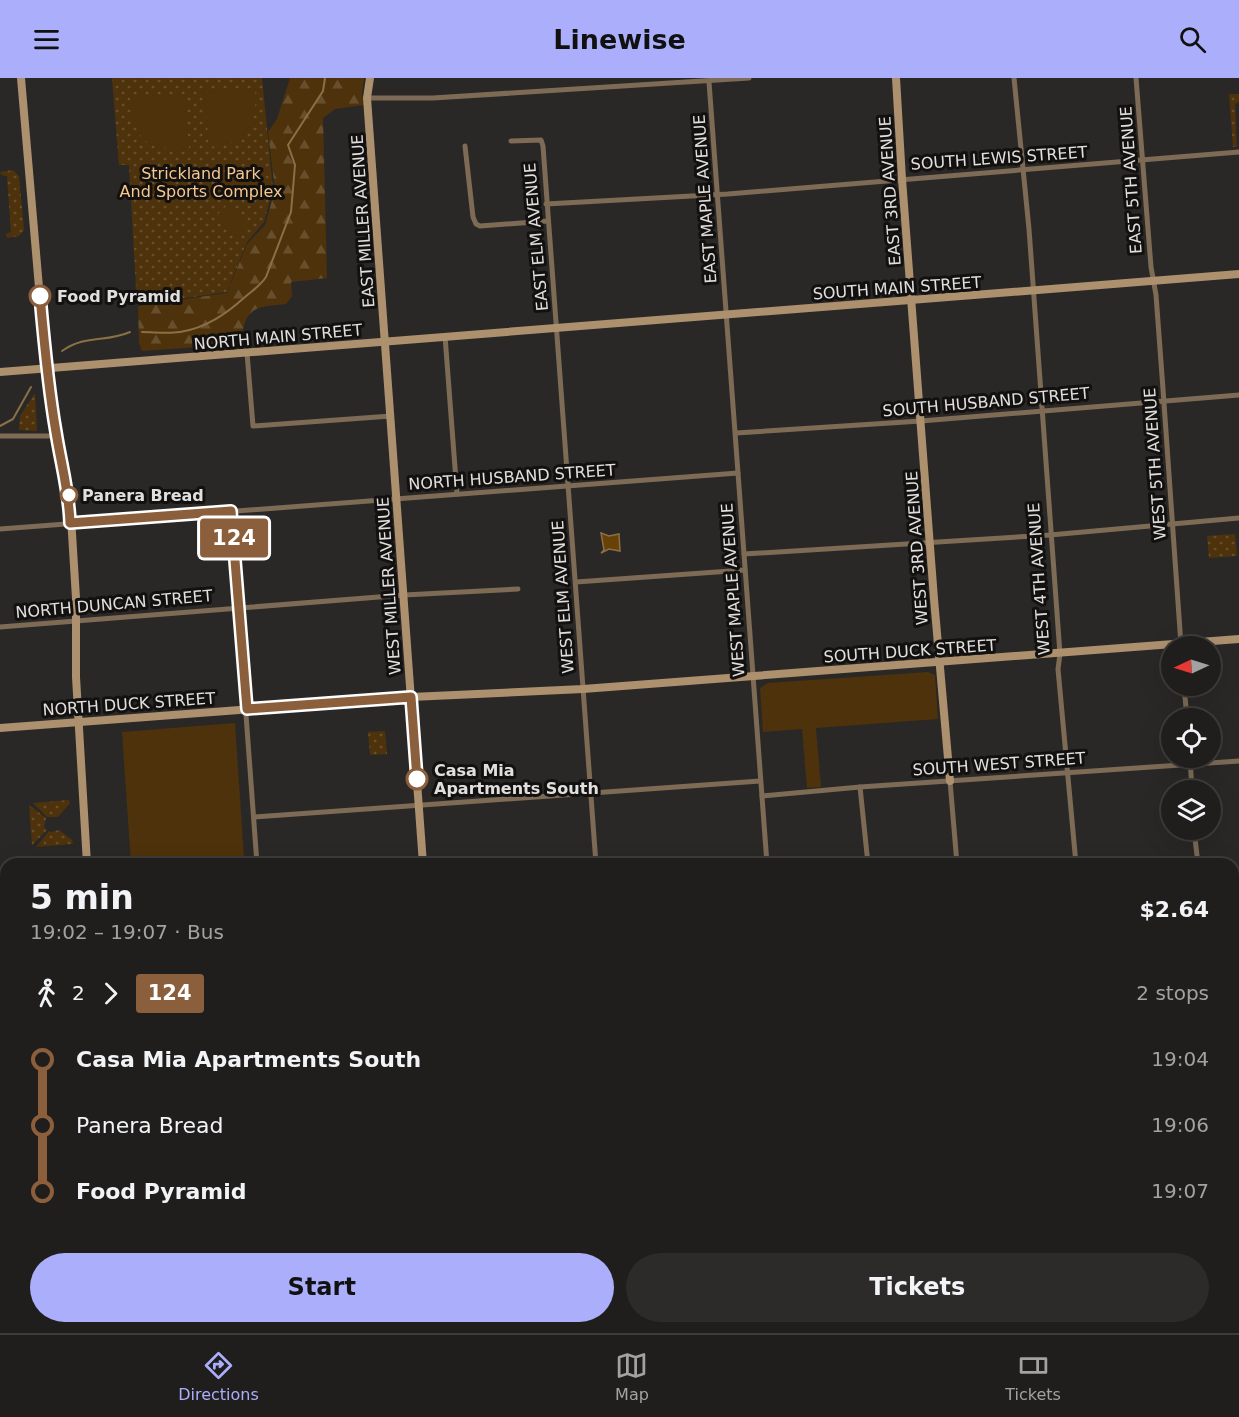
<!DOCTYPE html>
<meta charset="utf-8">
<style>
body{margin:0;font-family:"DejaVu Sans",sans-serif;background:#2d2b29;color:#f1f3f6;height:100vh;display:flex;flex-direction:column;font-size:22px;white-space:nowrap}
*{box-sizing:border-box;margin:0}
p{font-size:20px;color:#a2a2a3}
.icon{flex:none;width:33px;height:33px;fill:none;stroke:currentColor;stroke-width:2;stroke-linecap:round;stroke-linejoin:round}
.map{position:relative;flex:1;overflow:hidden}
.side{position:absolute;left:0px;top:780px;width:1239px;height:476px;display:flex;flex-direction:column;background:#201e1c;border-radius:18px 18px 0 0;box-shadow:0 6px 24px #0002,0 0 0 2px #3d3c3b}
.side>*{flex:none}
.badge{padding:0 12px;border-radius:4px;font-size:21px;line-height:39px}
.needle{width:39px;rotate:266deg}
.controls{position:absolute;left:1161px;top:558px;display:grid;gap:12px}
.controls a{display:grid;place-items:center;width:60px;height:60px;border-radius:50%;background:#201e1c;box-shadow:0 6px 24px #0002,0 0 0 2px #3d3c3b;font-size:30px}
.map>.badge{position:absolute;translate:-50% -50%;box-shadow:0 0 0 3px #fff}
.legs{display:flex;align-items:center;gap:9px;height:66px;padding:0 30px;font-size:20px}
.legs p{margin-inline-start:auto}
.headline{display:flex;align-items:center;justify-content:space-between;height:102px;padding:0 30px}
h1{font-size:33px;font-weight:700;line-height:45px}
.action{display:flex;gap:12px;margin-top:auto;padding:12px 30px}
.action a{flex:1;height:69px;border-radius:36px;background:#abaffb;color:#111;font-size:24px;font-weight:700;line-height:69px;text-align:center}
.action a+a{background:#2d2b29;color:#f1f3f6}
ul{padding:0 30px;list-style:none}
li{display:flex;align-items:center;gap:21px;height:66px;font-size:22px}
li i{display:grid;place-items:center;width:9px;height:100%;margin:0 8px;background:currentColor}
li i::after{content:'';width:15px;height:15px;margin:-8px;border:4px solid;border-radius:50%;background:#201e1c}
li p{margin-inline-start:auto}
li:first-child i{background:linear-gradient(#0000 50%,currentColor 0)}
li:last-child i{background:linear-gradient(currentColor 50%,#0000 0)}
header{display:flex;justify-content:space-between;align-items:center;height:78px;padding:0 30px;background:#abaffb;color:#111;font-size:27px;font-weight:700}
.tabs{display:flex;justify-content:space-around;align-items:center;height:84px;border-top:2px solid #3d3c3b;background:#201e1c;font-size:16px;color:#a2a2a3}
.tabs a{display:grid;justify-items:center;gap:3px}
.tabs .selected{color:#abaffb}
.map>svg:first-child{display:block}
.green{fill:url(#green-dots)}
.forest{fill:url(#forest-firs)}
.pitch{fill:#4e320b}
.water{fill:#674105;stroke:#8b7046;stroke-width:1.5}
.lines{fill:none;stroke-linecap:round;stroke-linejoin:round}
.stream{stroke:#8b7046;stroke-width:2}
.street{stroke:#7d6b56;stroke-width:5}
.secondary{stroke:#ad916f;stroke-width:8}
.line-1-casing{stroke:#fff;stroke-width:14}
.line-1{stroke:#8b5e3c;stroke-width:9}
.stop-1-dot{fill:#fff;stroke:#8b5e3c;stroke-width:3}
.labels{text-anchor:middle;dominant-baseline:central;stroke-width:6;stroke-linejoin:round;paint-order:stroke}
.street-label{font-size:16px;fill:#e0dfde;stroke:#121110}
.park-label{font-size:16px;fill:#f7c78d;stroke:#121110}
.stop-label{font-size:16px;font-weight:bold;fill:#e0dfde;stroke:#121110;text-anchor:start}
</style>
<header><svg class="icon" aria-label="menu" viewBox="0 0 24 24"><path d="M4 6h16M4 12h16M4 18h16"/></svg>Linewise<svg class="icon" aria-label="search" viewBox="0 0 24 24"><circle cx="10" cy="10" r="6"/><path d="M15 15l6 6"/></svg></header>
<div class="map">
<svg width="1239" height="1255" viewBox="0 0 1239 1255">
<defs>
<pattern id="green-dots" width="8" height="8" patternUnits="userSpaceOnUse" patternTransform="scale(1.5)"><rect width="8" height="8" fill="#4e320b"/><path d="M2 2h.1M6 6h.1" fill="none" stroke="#674f2e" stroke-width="1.8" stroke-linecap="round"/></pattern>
<pattern id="forest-firs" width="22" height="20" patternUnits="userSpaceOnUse" patternTransform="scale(1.5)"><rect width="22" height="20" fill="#4e320b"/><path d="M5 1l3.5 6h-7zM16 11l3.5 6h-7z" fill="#674f2e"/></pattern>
</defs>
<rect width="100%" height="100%" fill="#2a2826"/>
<g class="green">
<path d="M112,0h150l11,111 -9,33 -17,20 -20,50 -90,13 -8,-140h-10z"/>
<path d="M1229,16h10v8l-4,2 2,43h-4z"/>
<path d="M13,92l6,6 5,54 -5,6 -12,2 -1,-4 5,-2 -4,-56 -6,-1 -1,-3z"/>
<path d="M35,315l2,38 -18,-1 1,-14z"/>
<path d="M1235,456l2,22 -28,2 -2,-22z"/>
<path d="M385,653l2,23 -17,1 -2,-23z"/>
<path d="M69,722l1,3 -12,14h-11l-14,-14z"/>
<path d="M29,727l17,13 -2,9 3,3 -15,15z"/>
<path d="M59,752l13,10 1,4 -37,3 13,-16 3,1z"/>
<path d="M394,1250h89v5h-88z"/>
<path d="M835,1250h62v5h-138z"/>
</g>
<path class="forest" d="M290,0h74l-2,16 2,11 -29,4 -12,9 4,160 -36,4 1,14 -6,8c-23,3 -38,0 -43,26 -2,6 -3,9 -3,14l-98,7 -3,-8 -1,-37 89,-13 20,-49 18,-19 10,-35 -7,-58 9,-13z"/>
<g class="pitch">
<path d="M255,10c3,35 -9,56 -46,59l-5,-55z"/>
<path d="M184,16l5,54c-44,3 -55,-8 -59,-50z"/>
<path d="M249,93l3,4 -2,7 6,8 -3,5 -41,-2 -2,-5z"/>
<path d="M229,125l19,19 -13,13 -19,-19z"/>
<path d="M928,594l7,3 3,44 -122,9 5,59 -14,1 -5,-59 -39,3 -3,-44 8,-5z"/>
<path d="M235,645l9,135 -77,6h-36l-9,-132z"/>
<rect x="0" y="887" width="6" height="109"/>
<path d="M6,1018v48l-5,1 -1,-48z"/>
</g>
<path class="water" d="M601,455l8,3 10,-2 1,17 -11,-2 -8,4 3,-3z"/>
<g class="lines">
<g class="stream">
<path d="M142,254c12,0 26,2 38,0 26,-4 46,-18 65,-35 8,-7 15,-11 21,-20l25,-65 4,-47 -7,-20 35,-54 2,-13"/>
<path d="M62,273c24,-17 43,-8 68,-19"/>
<path d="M0,348l13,-7 18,-32"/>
</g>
<g class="street">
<path d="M1014,0l15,151 31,425 -2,15 18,195"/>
<path d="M1136,0l15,189 5,28 7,94 18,256"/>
<path d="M709,4l58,782"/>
<path d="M367,20h66l316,-20"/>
<path d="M511,63l30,-1 2,6 53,718"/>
<path d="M465,68l8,71 3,7 4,2 68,-5"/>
<path d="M546,126l182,-10 511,-42"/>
<path d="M445,258l12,158"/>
<path d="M247,275l6,73 138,-10"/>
<path d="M736,355l185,-12 318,-26"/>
<path d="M0,358h56"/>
<path d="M231,433l26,353"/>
<path d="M0,451l738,-56"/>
<path d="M744,476l306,-19 189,-17"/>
<path d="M576,504l169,-12"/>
<path d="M0,549l404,-32 114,-6"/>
<path d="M1184,608l3,32"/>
<path d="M1190,680l2,32"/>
<path d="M950,703l7,83"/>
<path d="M860,709l8,77"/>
<path d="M762,718l98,-9 379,-26"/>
<path d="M254,739l506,-36"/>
<path d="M1194,752l4,34"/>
<path d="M1233,804h6"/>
<path d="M0,852h6"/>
<path d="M1233,1046h6"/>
<path d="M1233,1222l2,33"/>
<path d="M1017,1250v5"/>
</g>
<g class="secondary">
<path d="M21,0l25,291 10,67 14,65 6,97v79l11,187"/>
<path d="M370,0l-3,20 56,766"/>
<path d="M896,0l6,101 32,420 16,182"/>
<path d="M0,294l1239,-98"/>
<path d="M0,650l411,-31 172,-8 656,-50"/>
<path d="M1233,929h6"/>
<path d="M1233,1158h6"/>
<path d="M0,1249l6,-1"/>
<path d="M121,1250l1,5"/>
<path d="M902,1250l1,5"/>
<path d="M908,1250l1,5"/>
<path d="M1125,1250v5"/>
</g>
</g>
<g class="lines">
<g class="line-1-casing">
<path id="line-1" d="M40,218c4,45 8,91 16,136 5,32 13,59 14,91l161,-12 16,198 164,-12 6,82"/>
</g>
<use href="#line-1" class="line-1"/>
</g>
<g class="stop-1-dot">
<circle cx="40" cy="218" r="10"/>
<circle cx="69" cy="417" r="8"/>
<circle cx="417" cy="701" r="10"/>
</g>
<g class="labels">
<g class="street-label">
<text transform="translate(999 80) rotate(-4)">SOUTH LEWIS STREET</text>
<text transform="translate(1131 102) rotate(-94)">EAST 5TH AVENUE</text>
<text transform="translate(890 113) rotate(-94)">EAST 3RD AVENUE</text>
<text transform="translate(705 121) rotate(-94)">EAST MAPLE AVENUE</text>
<text transform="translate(363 143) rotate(-94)">EAST MILLER AVENUE</text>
<text transform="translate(536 159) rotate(-95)">EAST ELM AVENUE</text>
<text transform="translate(897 210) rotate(-4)">SOUTH MAIN STREET</text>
<text transform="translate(278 259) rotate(-5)">NORTH MAIN STREET</text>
<text transform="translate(986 324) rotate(-5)">SOUTH HUSBAND STREET</text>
<text transform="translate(1155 386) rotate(-94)">WEST 5TH AVENUE</text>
<text transform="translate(512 399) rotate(-4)">NORTH HUSBAND STREET</text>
<text transform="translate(917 470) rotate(-94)">WEST 3RD AVENUE</text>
<text transform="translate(1039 501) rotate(-94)">WEST 4TH AVENUE</text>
<text transform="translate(389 508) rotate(-94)">WEST MILLER AVENUE</text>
<text transform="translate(733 512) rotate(-94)">WEST MAPLE AVENUE</text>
<text transform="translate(563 519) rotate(-94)">WEST ELM AVENUE</text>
<text transform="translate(114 526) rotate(-5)">NORTH DUNCAN STREET</text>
<text transform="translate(910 573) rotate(-4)">SOUTH DUCK STREET</text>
<text transform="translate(129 626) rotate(-4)">NORTH DUCK STREET</text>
<text transform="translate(999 686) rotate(-4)">SOUTH WEST STREET</text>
</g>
<g class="park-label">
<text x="201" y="95">Strickland Park<tspan x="201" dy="18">And Sports Complex</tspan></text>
</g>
<g class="stop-label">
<text x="57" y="218">Food Pyramid</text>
<text x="82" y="417">Panera Bread</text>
<text x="434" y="692">Casa Mia<tspan x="434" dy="18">Apartments South</tspan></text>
</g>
</g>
</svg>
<div class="controls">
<a><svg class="needle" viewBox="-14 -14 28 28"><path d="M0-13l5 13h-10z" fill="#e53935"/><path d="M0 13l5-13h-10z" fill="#a2a2a3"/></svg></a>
<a><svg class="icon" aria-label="locate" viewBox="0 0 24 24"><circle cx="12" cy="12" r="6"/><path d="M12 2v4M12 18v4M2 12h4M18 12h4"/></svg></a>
<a><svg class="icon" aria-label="layers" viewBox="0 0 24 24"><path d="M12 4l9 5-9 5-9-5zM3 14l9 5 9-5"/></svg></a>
</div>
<b class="badge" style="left:234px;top:460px;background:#8b5e3c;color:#fff">124</b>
<section class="side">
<div class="headline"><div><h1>5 min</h1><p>19:02 – 19:07 · Bus</p></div><b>$2.64</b></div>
<div class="legs"><svg class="icon" aria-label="walk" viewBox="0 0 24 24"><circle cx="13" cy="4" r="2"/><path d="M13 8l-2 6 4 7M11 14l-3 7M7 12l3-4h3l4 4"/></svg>2<svg class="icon" aria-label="forward" viewBox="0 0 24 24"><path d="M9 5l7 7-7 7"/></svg><b class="badge" style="background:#8b5e3c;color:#fff">124</b><p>2 stops</p></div>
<ul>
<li><i style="color:#8b5e3c"></i><b>Casa Mia Apartments South</b><p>19:04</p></li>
<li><i style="color:#8b5e3c"></i><span>Panera Bread</span><p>19:06</p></li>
<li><i style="color:#8b5e3c"></i><b>Food Pyramid</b><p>19:07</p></li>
</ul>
<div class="action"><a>Start</a><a>Tickets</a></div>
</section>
</div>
<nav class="tabs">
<a class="selected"><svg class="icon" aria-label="directions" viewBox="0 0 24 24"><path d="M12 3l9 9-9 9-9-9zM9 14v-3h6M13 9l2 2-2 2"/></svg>Directions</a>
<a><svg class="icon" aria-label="map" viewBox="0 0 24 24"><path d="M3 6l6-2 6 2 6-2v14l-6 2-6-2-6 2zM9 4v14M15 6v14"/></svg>Map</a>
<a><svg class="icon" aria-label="tickets" viewBox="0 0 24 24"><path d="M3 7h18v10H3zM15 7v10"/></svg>Tickets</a>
</nav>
